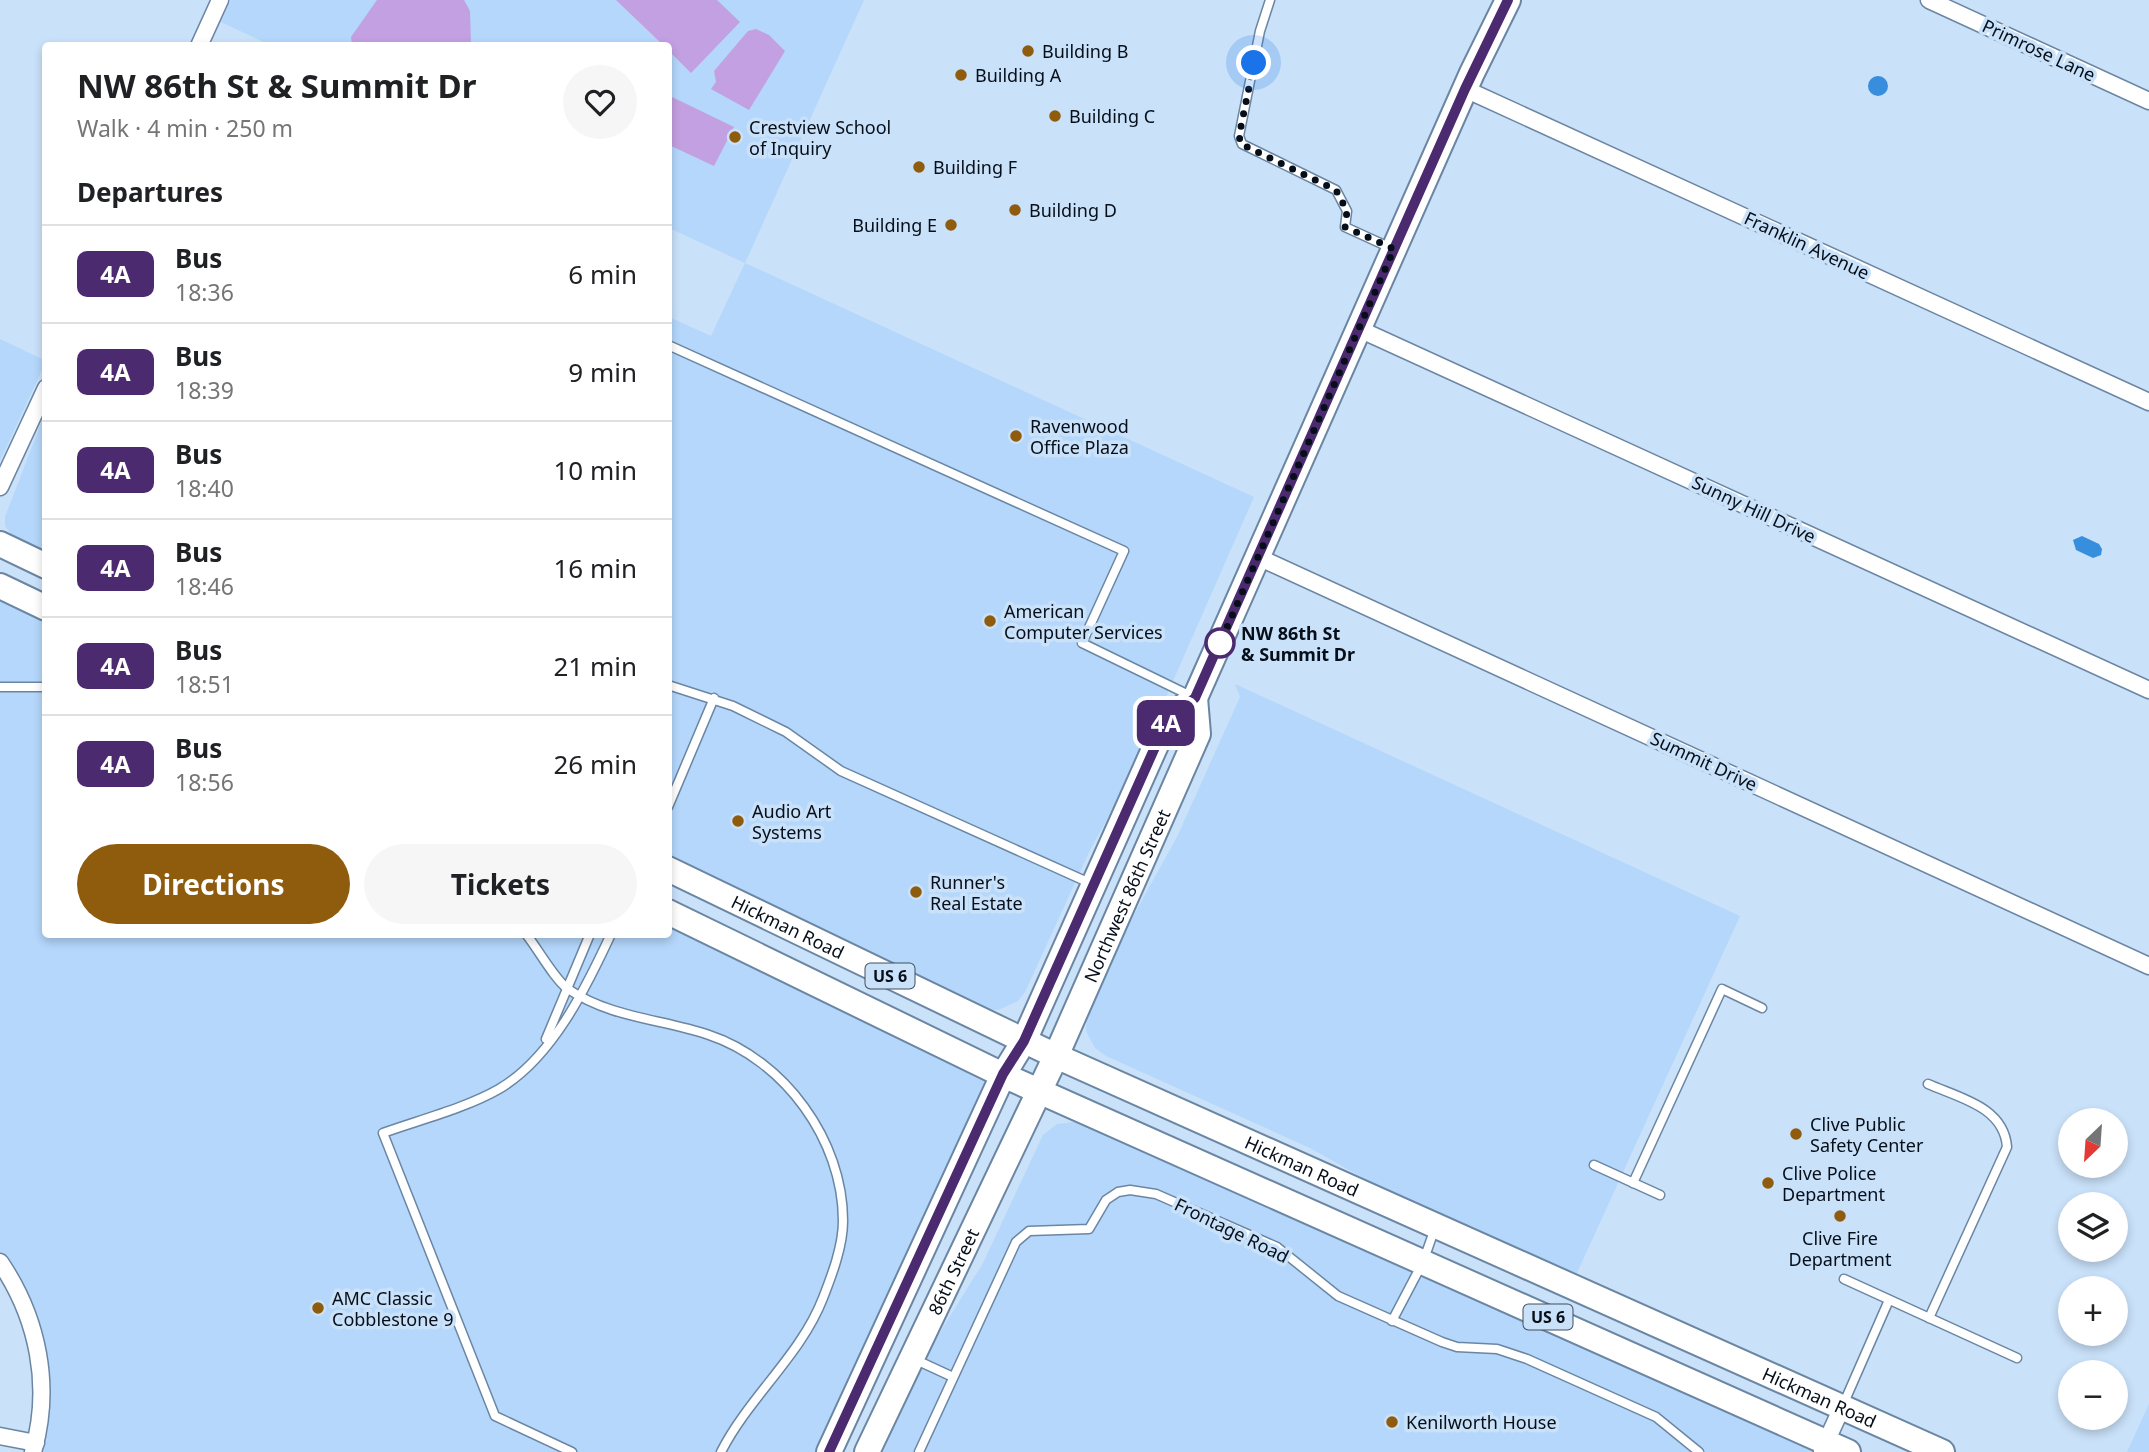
<!DOCTYPE html>
<meta charset="utf-8">
<style>
body{margin:0;font-family:"Noto Sans",sans-serif;background:#f6f6f6;color:#202124;height:100vh;display:flex;flex-direction:column;font-size:26px;white-space:nowrap}
*{box-sizing:border-box;margin:0}
p{font-size:23px;color:#757577}
.icon{flex:none;width:38px;height:38px;fill:none;stroke:currentColor;stroke-width:2;stroke-linecap:round;stroke-linejoin:round}
.map{position:relative;flex:1;overflow:hidden}
.drawer{position:absolute;left:42px;top:42px;width:630px;height:896px;display:flex;flex-direction:column;background:#fff;border-radius:7px;box-shadow:0 4px 10px #0003}
.drawer>*{flex:none}
.badge{padding:0 14px;border-radius:10px;font-size:24px;line-height:46px}
.needle{width:46px;rotate:205deg}
.controls{position:absolute;left:2058px;top:1108px;display:grid;gap:14px}
.controls a{display:grid;place-items:center;width:70px;height:70px;border-radius:50%;background:#fff;box-shadow:0 4px 10px #0003;font-size:35px}
.you{position:absolute;width:35px;height:35px;margin:-18px;border:5px solid #fff;border-radius:50%;background:#1a73e8;box-shadow:0 0 0 10px #1a73e833}
.map>.badge{position:absolute;translate:-50% -50%;box-shadow:0 0 0 4px #fff}
h2{padding:0 35px;font-size:26px;line-height:63px}
.round{display:grid;place-items:center;flex:none;width:74px;height:74px;border-radius:37px;background:#f6f6f6}
.summary{display:flex;align-items:center;justify-content:space-between;height:119px;padding:0 35px}
h1{font-size:33px;font-weight:700;line-height:52px}
.cta{display:flex;gap:14px;margin-top:auto;padding:14px 35px}
.cta a{flex:1;height:80px;border-radius:42px;background:#8f5b0c;color:#fff;font-size:28px;font-weight:700;line-height:80px;text-align:center}
.cta a+a{background:#f6f6f6;color:#202124}
ul{padding:0;list-style:none}
li{display:flex;align-items:center;gap:21px;height:98px;padding:0 35px;border-top:2px solid #e0e0e0}
li div{flex:1}
li b{display:block;font-size:26px}
li em{font-style:normal}
li .badge{min-width:77px;font-weight:700;text-align:center}
.map>svg:first-child{display:block}
.built{fill:#b4d7fb}
.green{fill:#c3a0e1}
.water{fill:#368edd}
.lines{fill:none;stroke-linecap:round;stroke-linejoin:round}
.service-casing{stroke:#6b86a2;stroke-width:11}
.minor-casing{stroke:#6b86a2;stroke-width:19}
.primary-casing{stroke:#6b86a2;stroke-width:28}
.service{stroke:#fff;stroke-width:8}
.minor{stroke:#fff;stroke-width:16}
.primary{stroke:#fff;stroke-width:24}
.line-casing{stroke:#fff;stroke-width:16}
.line{stroke:#4c2a6f;stroke-width:10}
.walk{stroke:#060f19;stroke-width:7;stroke-dasharray:0 12.6}
.poi-dot{fill:#8f5b0c;stroke:#c9e1f9;stroke-width:2.5}
.stop-dot{fill:#fff;stroke:#4c2a6f;stroke-width:3.5}
.labels{text-anchor:middle;dominant-baseline:central;stroke-width:7;stroke-linejoin:round;paint-order:stroke}
.shield{fill:#c9e1f9;stroke:#404e5c;stroke-width:2}
.shield-label{font-size:16px;font-weight:bold;fill:#060f19}
.street-label{font-size:18px;fill:#060f19;stroke:#c9e1f9}
.poi-label{font-size:18px;fill:#060f19;stroke:#c9e1f9;text-anchor:start}
.stop-label{font-size:18px;font-weight:bold;fill:#060f19;stroke:#c9e1f9;text-anchor:start}
</style>
<div class="map">
<svg width="2149" height="1452" viewBox="0 0 2149 1452">
<rect width="100%" height="100%" fill="#c9e1f9"/>
<g class="built">
<path d="M231,0h633l-119,263 509,234 -122,277 -42,76 -65,142 -7,9 -20,9h-10l-319,-152v-541l42,19 34,-73 -76,-35 -1,-182h-396l-51,-24z"/>
<path d="M0,339l46,22 -46,100z"/>
<path d="M45,413v141l-29,-14 -11,-14v-9z"/>
<path d="M0,586l45,22 1,326h622l1,-22 334,163 -174,377h-796l8,-82 -41,-108z"/>
<path d="M1235,684l505,232 -164,359 -177,-77 -89,-50 -204,-92 -11,-8 -9,-17 1,-17 38,-83 52,-94 63,-140z"/>
<path d="M1075,1122l9,3 738,327h-939l51,-110 49,-79 60,-128 14,-11z"/>
<path d="M2149,1404v48h-22z"/>
</g>
<g class="green">
<path d="M377,0h87l6,11 1,34h-119l-1,-8z"/>
<path d="M616,0h101l23,22 -49,51 -22,-22 -1,-5 -5,-1z"/>
<path d="M756,29l13,6 16,16 -36,59 -38,-21 5,-7 -2,-11 34,-40z"/>
<path d="M668,95l66,32 -20,39 -45,-21z"/>
</g>
<g class="water">
<circle cx="1878" cy="86" r="10"/>
<path d="M2082,536l17,8 3,5 -1,6 -8,3 -17,-8 -3,-10z"/>
</g>
<g class="lines">
<g class="service-casing">
<g id="service">
<path d="M1270,0l-10,31 -21,105 3,8 94,46 11,21 -2,16 46,21"/>
<path d="M668,345l456,206 -42,92 109,53"/>
<path d="M668,685l65,21 53,26 55,39 251,113"/>
<path d="M0,687h46"/>
<path d="M668,807l46,-109"/>
<path d="M526,934c12,15 29,46 42,55 43,29 94,30 141,46 75,25 134,105 134,186 0,25 -11,54 -20,77 -22,57 -74,99 -102,154"/>
<path d="M546,1039l44,-105"/>
<path d="M1928,1084c32,14 76,23 79,63l-78,171"/>
<path d="M1594,1165l66,30"/>
<path d="M1633,1183l89,-194 40,19"/>
<path d="M1844,1279l173,79"/>
<path d="M1392,1321l31,-59 12,-34"/>
<path d="M914,1359l39,18"/>
<path d="M1843,1405l46,-105"/>
<path d="M572,1452l-77,-36 -112,-283c36,-13 83,-25 116,-44 53,-31 87,-101 112,-155"/>
<path d="M919,1452l97,-210 13,-11 60,-2 17,-29 12,-8 12,-2 26,4 121,53 61,49 104,46 15,5 40,2 30,10 129,58 43,35"/>
</g>
</g>
<g class="minor-casing">
<g id="minor">
<path d="M1929,0l220,101"/>
<path d="M199,46l21,-46"/>
<path d="M1465,89l684,313"/>
<path d="M1359,329l790,361"/>
<path d="M0,487l46,-99"/>
<path d="M1258,557l891,409"/>
<path d="M0,1262c38,56 52,124 33,190"/>
<path d="M0,1436l36,7"/>
<path d="M1822,1451l21,-46"/>
</g>
</g>
<g class="primary-casing">
<g id="primary">
<path d="M0,544l46,22"/>
<path d="M0,586l46,22"/>
<path id="s1" d="M668,869l388,187 886,396"/>
<path d="M668,912l335,163 845,377"/>
<path d="M829,1452l174,-377 21,-34 144,-323 27,-20 277,-625 36,-73"/>
<path id="s2" d="M867,1452l189,-396 142,-322 -3,-36"/>
</g>
</g>
<use href="#service" class="service"/>
<use href="#minor" class="minor"/>
<use href="#primary" class="primary"/>
</g>
<g class="lines">
<g class="line-casing">
<path id="line" d="M829,1452l174,-378 21,-33 144,-323 27,-20 270,-609 43,-89"/>
</g>
<use href="#line" class="line"/>
<path class="walk" d="M1220,643l-4,9 178,-403 -49,-22 2,-16 -11,-21 -95,-46 -2,-8 15,-73"/>
</g>
<g class="poi-dot">
<circle cx="1028" cy="51" r="7"/>
<circle cx="961" cy="75" r="7"/>
<circle cx="1055" cy="116" r="7"/>
<circle cx="735" cy="137" r="7"/>
<circle cx="919" cy="167" r="7"/>
<circle cx="1015" cy="210" r="7"/>
<circle cx="951" cy="225" r="7"/>
<circle cx="1016" cy="436" r="7"/>
<circle cx="990" cy="621" r="7"/>
<circle cx="738" cy="821" r="7"/>
<circle cx="916" cy="892" r="7"/>
<circle cx="1796" cy="1134" r="7"/>
<circle cx="1768" cy="1183" r="7"/>
<circle cx="1840" cy="1216" r="7"/>
<circle cx="318" cy="1308" r="7"/>
<circle cx="1392" cy="1422" r="7"/>
</g>
<circle class="stop-dot" cx="1220" cy="643" r="14"/>
<g class="labels">
<g class="shield">
<rect x="865.5" y="963.5" width="49" height="25" rx="5"/>
<rect x="1523.5" y="1304.5" width="49" height="25" rx="5"/>
</g>
<g class="shield-label">
<text x="890" y="976">US 6</text>
<text x="1548" y="1317">US 6</text>
</g>
<g class="street-label">
<text transform="translate(2039 50) rotate(25)">Primrose Lane</text>
<text transform="translate(1807 245) rotate(25)">Franklin Avenue</text>
<text transform="translate(1754 509) rotate(25)">Sunny Hill Drive</text>
<text transform="translate(1704 761) rotate(25)">Summit Drive</text>
<text stroke="none"><textPath href="#s2" startOffset="614">Northwest 86th Street</textPath></text>
<text stroke="none"><textPath href="#s1" startOffset="133">Hickman Road</textPath></text>
<text stroke="none"><textPath href="#s1" startOffset="700">Hickman Road</textPath></text>
<text transform="translate(1232 1230) rotate(26)">Frontage Road</text>
<text stroke="none"><textPath href="#s2" startOffset="200">86th Street</textPath></text>
<text stroke="none"><textPath href="#s1" startOffset="1267">Hickman Road</textPath></text>
</g>
<g class="poi-label">
<text x="1042" y="51">Building B</text>
<text x="975" y="75">Building A</text>
<text x="1069" y="116">Building C</text>
<text x="749" y="127">Crestview School<tspan x="749" dy="21">of Inquiry</tspan></text>
<text x="933" y="167">Building F</text>
<text x="1029" y="210">Building D</text>
<text x="937" y="225" text-anchor="end">Building E</text>
<text x="1030" y="426">Ravenwood<tspan x="1030" dy="21">Office Plaza</tspan></text>
<text x="1004" y="611">American<tspan x="1004" dy="21">Computer Services</tspan></text>
<text x="752" y="811">Audio Art<tspan x="752" dy="21">Systems</tspan></text>
<text x="930" y="882">Runner's<tspan x="930" dy="21">Real Estate</tspan></text>
<text x="1810" y="1124">Clive Public<tspan x="1810" dy="21">Safety Center</tspan></text>
<text x="1782" y="1173">Clive Police<tspan x="1782" dy="21">Department</tspan></text>
<text x="1840" y="1238" text-anchor="middle">Clive Fire<tspan x="1840" dy="21">Department</tspan></text>
<text x="332" y="1298">AMC Classic<tspan x="332" dy="21">Cobblestone 9</tspan></text>
<text x="1406" y="1422">Kenilworth House</text>
</g>
<g class="stop-label">
<text x="1241" y="633">NW 86th St<tspan x="1241" dy="21">&amp; Summit Dr</tspan></text>
</g>
</g>
</svg>
<div class="controls">
<a><svg class="needle" viewBox="-14 -14 28 28"><path d="M0-13l5 13h-10z" fill="#e53935"/><path d="M0 13l5-13h-10z" fill="#757577"/></svg></a>
<a><svg class="icon" aria-label="layers" viewBox="0 0 24 24"><path d="M12 4l9 5-9 5-9-5zM3 14l9 5 9-5"/></svg></a>
<a>+</a>
<a>−</a>
</div>
<div class="you" style="left:1254px;top:63px"></div>
<b class="badge" style="left:1166px;top:723px;background:#4c2a6f;color:#fff">4A</b>
<section class="drawer">
<div class="summary"><div><h1>NW 86th St &amp; Summit Dr</h1><p>Walk · 4 min · 250 m</p></div><a class="round"><svg class="icon" aria-label="heart" viewBox="0 0 24 24"><path d="M12 20l-8-8c-3-5 5-10 8-4 3-6 11-1 8 4z"/></svg></a></div>
<h2>Departures</h2>
<ul>
<li><span class="badge" style="background:#4c2a6f;color:#fff">4A</span><div><b>Bus</b><p>18:36</p></div><em>6 min</em></li>
<li><span class="badge" style="background:#4c2a6f;color:#fff">4A</span><div><b>Bus</b><p>18:39</p></div><em>9 min</em></li>
<li><span class="badge" style="background:#4c2a6f;color:#fff">4A</span><div><b>Bus</b><p>18:40</p></div><em>10 min</em></li>
<li><span class="badge" style="background:#4c2a6f;color:#fff">4A</span><div><b>Bus</b><p>18:46</p></div><em>16 min</em></li>
<li><span class="badge" style="background:#4c2a6f;color:#fff">4A</span><div><b>Bus</b><p>18:51</p></div><em>21 min</em></li>
<li><span class="badge" style="background:#4c2a6f;color:#fff">4A</span><div><b>Bus</b><p>18:56</p></div><em>26 min</em></li>
</ul>
<div class="cta"><a>Directions</a><a>Tickets</a></div>
</section>
</div>
